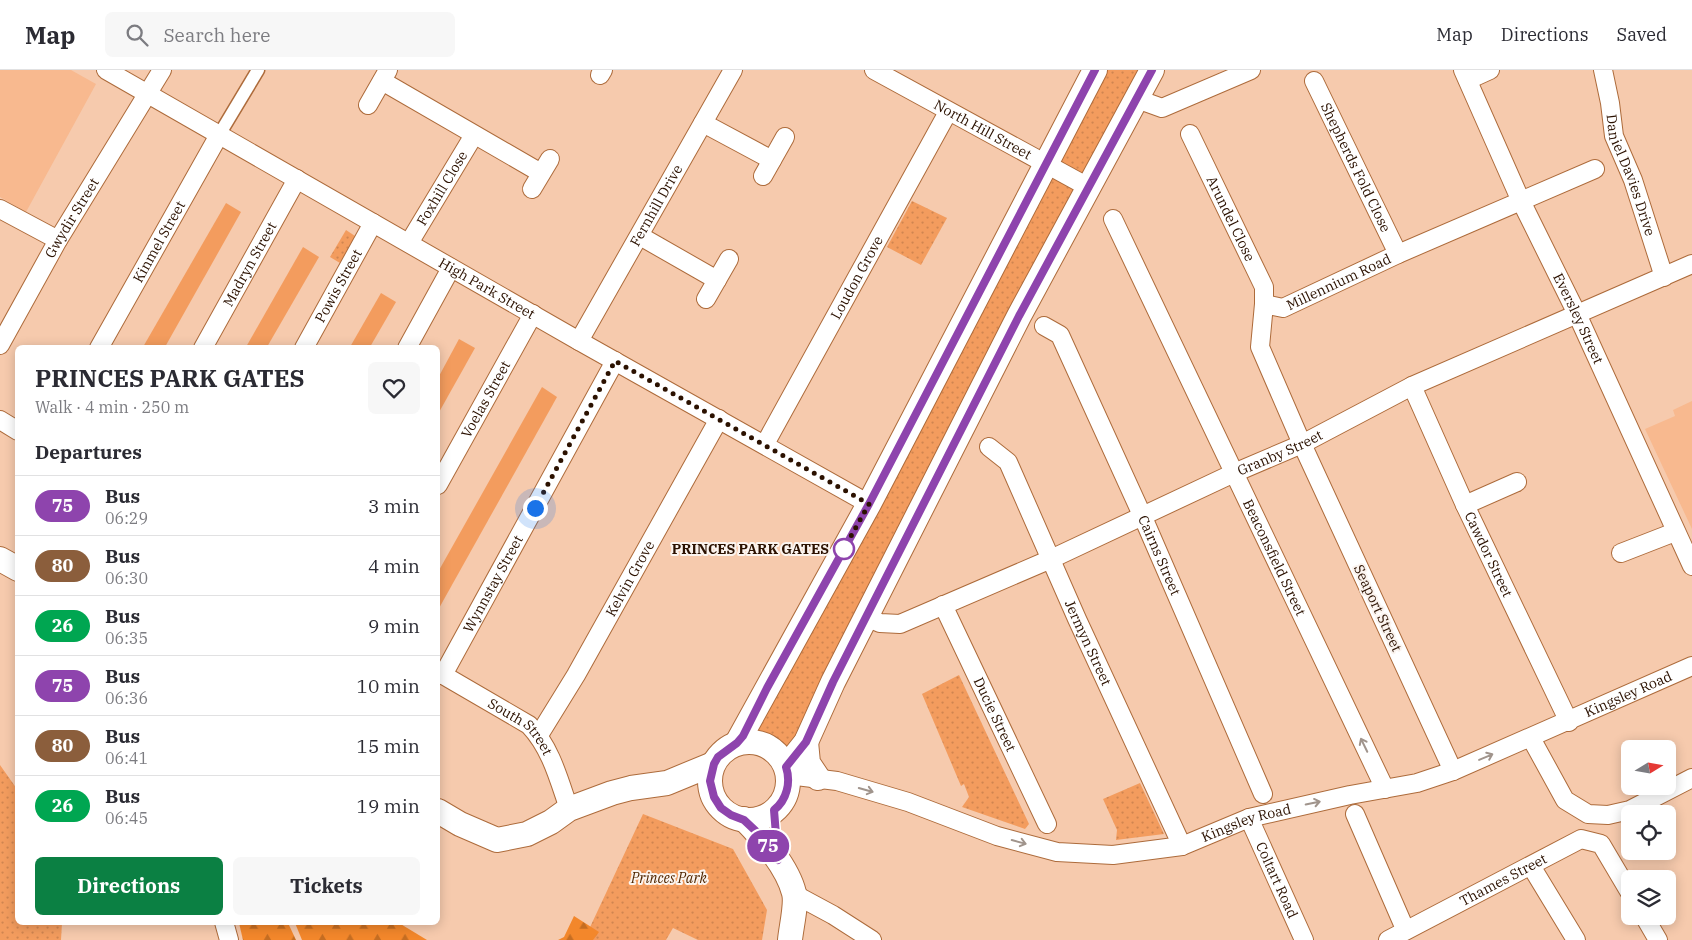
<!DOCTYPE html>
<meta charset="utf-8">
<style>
body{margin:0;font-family:"IBM Plex Serif",serif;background:#f7f7f7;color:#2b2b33;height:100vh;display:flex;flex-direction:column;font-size:19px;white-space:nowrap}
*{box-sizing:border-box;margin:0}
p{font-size:16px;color:#7c7c81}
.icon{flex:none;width:28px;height:28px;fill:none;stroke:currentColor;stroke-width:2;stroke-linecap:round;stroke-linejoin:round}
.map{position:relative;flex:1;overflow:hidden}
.details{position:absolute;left:15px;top:275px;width:425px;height:580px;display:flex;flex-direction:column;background:#fff;border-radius:8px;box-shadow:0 2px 12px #0003}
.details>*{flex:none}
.badge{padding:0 10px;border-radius:16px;font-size:18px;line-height:32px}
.needle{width:32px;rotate:79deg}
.fabs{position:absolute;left:1621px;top:670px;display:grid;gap:10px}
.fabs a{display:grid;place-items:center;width:55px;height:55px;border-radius:8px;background:#fff;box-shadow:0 2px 12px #0003;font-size:25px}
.you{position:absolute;width:25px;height:25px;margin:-12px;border:4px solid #fff;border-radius:50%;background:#1a73e8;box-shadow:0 0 0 8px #1a73e833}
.map>.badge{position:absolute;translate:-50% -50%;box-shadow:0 0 0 2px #fff}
h2{padding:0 20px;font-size:19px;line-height:45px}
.round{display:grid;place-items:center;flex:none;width:52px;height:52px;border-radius:8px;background:#f7f7f7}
.summary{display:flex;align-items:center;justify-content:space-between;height:85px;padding:0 20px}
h1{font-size:24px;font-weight:700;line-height:38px}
.primary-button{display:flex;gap:10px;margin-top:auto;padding:10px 20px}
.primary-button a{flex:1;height:58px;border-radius:8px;background:#0b8043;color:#fff;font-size:20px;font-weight:700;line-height:58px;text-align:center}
.primary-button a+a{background:#f7f7f7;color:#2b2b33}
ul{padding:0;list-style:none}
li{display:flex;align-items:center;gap:15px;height:60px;padding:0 20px;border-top:1px solid #e1e1e2}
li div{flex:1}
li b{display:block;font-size:19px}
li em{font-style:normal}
li .badge{min-width:55px;font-weight:700;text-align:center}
header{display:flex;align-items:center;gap:30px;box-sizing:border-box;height:70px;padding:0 25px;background:#fff;border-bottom:1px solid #e1e1e2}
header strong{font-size:24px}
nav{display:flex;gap:28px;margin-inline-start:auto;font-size:18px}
.search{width:350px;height:45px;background:#f7f7f7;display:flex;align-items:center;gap:12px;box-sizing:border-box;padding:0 18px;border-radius:8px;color:#7c7c81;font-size:19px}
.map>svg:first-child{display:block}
.built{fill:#f8b98f}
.grass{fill:url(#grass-dots)}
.forest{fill:url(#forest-firs)}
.garden{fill:#f39c5e}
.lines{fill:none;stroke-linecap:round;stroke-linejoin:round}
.pedestrian-casing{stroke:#ad6b3b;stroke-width:15}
.minor-casing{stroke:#ad6b3b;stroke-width:20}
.secondary-casing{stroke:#ad6b3b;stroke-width:26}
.pedestrian{stroke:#fff;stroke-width:12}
.minor{stroke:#fff;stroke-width:18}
.secondary{stroke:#fff;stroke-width:24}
.oneway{stroke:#a0948c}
.line-casing{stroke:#fff;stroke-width:11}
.line{stroke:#8e44ad;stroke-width:8}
.walk{stroke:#2b1100;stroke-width:5;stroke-dasharray:0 9}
.stop-dot{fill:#fff;stroke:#8e44ad;stroke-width:2.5}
.labels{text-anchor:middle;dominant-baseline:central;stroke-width:4;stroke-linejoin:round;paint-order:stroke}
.street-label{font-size:14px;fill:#2b1100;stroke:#fbf4ef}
.stop-label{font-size:14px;font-weight:bold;fill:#2b1100;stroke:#fbf4ef;text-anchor:end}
.park-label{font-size:14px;font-style:italic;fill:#502601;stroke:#fbf4ef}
</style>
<header>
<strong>Map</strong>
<div class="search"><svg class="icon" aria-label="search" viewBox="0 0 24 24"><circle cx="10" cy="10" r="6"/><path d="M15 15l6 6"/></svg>Search here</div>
<nav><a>Map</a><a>Directions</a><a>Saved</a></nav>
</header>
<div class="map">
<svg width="1692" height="870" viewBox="0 0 1692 870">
<defs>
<pattern id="grass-dots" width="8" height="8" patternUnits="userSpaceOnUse" patternTransform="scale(1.25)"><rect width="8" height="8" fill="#f39c5e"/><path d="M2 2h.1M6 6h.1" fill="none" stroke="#d08550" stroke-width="1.8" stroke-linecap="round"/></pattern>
<pattern id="forest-firs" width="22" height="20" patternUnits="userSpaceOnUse" patternTransform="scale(1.25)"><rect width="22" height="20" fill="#f3872b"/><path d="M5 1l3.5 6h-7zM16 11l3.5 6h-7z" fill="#c56d22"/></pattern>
</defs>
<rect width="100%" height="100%" fill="#f6caad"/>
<g class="built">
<path d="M0,0h71l25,14 -70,128 -26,-15z"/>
<path d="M1692,331v128l-47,-100 30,-13 -2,-6z"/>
</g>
<g class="grass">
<path d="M1095,0h57l-341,663 -30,25 -17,-14 -14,-2z"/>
<path d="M912,131l35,17 -26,47 -34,-18z"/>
<path d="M346,160l9,6 -15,27 -10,-6z"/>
<path d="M959,605l70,149 -4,5 -63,-22 7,-10 -5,-13 -3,2 -39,-92z"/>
<path d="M0,695l17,24 1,133 44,1 -1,17h-61z"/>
<path d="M1140,713l24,51 -48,6 1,-10 -14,-31z"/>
<path d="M643,744l90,35 34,61 -5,30h-64l-25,-12 -7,12h-82z"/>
</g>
<g class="forest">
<path d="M574,846l25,16 -6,8h-35l6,-3z"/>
<path d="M239,853h49l8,17h-53z"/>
<path d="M295,853h104l28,17h-125z"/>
</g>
<g class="garden">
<path d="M226,133l15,9 -76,135h-22z"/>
<path d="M303,177l16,10 -52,90h-21z"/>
<path d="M381,223l15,9 -26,45h-20z"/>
<path d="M459,269l16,9 -37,66v-36z"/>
<path d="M542,317l15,10 -119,213v-38z"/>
</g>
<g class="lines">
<g class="pedestrian-casing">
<path id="pedestrian" d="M219,65l39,-65"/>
</g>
<g class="minor-casing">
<g id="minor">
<path id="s1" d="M106,0l473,271 290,163"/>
<path id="s2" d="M874,0l216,118"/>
<path id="s3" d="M1463,0l57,129 57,115 115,252"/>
<path id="s4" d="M1603,0l7,33 4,33 19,44 31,97"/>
<path d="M600,5l3,-5"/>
<path d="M1468,10l22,-10"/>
<path d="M382,11l159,92"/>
<path id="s5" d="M1314,11l84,173"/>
<path d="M1137,29l25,9 89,-38"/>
<path d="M368,35l20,-35"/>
<path d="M703,53l69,37"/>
<path id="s6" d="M1190,64l74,153v17"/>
<path d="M763,106l22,-39"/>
<path d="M532,119l18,-30"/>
<path d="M0,139l58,31"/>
<path id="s7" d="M1113,149l272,570"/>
<path d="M640,166l77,44"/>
<path id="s8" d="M409,173l65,-108"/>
<path d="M706,229l23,-40"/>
<path id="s9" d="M1044,256l16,9 82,180 121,279"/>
<path id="s10" d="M579,271l154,-271"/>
<path id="s11" d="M0,275l58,-105 104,-170"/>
<path id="s12" d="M99,278l120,-213"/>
<path id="s13" d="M203,278l94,-169"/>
<path id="s14" d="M304,278l69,-125"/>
<path d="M407,278l44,-80"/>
<path id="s15" d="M1412,316l53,119 104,217"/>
<path d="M0,350l18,11"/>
<path id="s16" d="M765,374l183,-332"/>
<path id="s17" d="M989,377l19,15 69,157 105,227"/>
<path id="s18" d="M438,415l95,-171"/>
<path d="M1465,435l52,-23"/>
<path d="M1621,483l54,-21"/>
<path id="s19" d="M943,535l104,219"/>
<path id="s20" d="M866,547l14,6 20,1 151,-65 183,-86 68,-29 110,-58 280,-122"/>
<path id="s21" d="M438,602l91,53c22,23 30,55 40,84"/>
<path id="s22" d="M443,605l172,-314"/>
<path id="s23" d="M539,665l37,-60 143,-256"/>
<path d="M1531,668l34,62 23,14 20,1 22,-5 62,-32"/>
<path id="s24" d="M1453,701l-151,-327 -42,-97 4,-43 19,4 115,-54 197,-85"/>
<path id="s25" d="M788,705l49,6 71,21 89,34 60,16 56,3 69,-9 67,-28 101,-23 67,-12 36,-12 239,-105"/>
<path d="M1355,744l50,115"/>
<path id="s26" d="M1249,748l55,122"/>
<path d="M1531,796l45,74"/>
<path d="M794,824l39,21 39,25"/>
<path d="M1644,846l14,24"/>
<path d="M224,852l5,18"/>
<path id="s27" d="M1388,870l193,-101 20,5 29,49"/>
</g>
</g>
<g class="secondary-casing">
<g id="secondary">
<path d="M0,489l18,10"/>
<path d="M806,672l2,21 10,15"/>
<circle cx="749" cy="711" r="39"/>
<path d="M737,673l132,-239 226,-434"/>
<path d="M786,697l20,-25 27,-60 186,-366 133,-246"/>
<path d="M438,741l22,13 37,16 30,-6 24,-12 18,-13 43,-16 19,-5 36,-5 46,-19"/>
<path d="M744,749c18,18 44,49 50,74 3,11 -3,35 -4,47"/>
</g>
</g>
<use href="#pedestrian" class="pedestrian"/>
<use href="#minor" class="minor"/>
<use href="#secondary" class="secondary"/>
</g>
<defs><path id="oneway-shaft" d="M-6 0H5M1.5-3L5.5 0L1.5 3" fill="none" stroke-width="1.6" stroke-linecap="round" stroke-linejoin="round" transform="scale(1.25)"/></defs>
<g class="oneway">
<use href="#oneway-shaft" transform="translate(1364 675) rotate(-116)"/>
<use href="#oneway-shaft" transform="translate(1486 687) rotate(-23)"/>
<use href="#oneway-shaft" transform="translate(866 720) rotate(16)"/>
<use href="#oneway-shaft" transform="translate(1313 733) rotate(-12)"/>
<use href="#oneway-shaft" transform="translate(1019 772) rotate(15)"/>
</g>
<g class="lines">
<g class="line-casing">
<path id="line" d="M1095,0l-226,434 -102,184 -24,48 -6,7 -19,14 -4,7 -4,17 4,16 7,11 10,7 13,5 17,16 17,24 -4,-50c13,-10 17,-28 12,-43l20,-25 27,-60 186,-366 133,-246"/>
</g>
<use href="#line" class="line"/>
<path class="walk" d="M535,438l80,-147 254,143 -28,50 3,-5"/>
</g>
<circle class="stop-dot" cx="844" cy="479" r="10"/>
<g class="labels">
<g class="street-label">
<text stroke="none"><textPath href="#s2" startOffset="124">North Hill Street</textPath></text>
<text stroke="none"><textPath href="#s5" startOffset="96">Shepherds Fold Close</textPath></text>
<text stroke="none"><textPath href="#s4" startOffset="109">Daniel Davies Drive</textPath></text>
<text stroke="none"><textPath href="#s8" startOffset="64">Foxhill Close</textPath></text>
<text stroke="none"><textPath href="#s10" startOffset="156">Fernhill Drive</textPath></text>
<text stroke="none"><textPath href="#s11" startOffset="146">Gwydir Street</textPath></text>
<text stroke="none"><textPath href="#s6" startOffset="94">Arundel Close</textPath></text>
<text stroke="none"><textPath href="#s12" startOffset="122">Kinmel Street</textPath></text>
<text stroke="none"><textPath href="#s13" startOffset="96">Madryn Street</textPath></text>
<text stroke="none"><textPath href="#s16" startOffset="190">Loudon Grove</textPath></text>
<text stroke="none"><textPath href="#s24" startOffset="590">Millennium Road</textPath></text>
<text stroke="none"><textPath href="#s14" startOffset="71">Powis Street</textPath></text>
<text stroke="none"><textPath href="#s1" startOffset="439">High Park Street</textPath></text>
<text stroke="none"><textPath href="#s3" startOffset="274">Eversley Street</textPath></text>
<text stroke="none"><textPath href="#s18" startOffset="98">Voelas Street</textPath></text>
<text stroke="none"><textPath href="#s20" startOffset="452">Granby Street</textPath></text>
<text stroke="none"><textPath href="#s15" startOffset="185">Cawdor Street</textPath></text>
<text stroke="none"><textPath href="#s9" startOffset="260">Cairns Street</textPath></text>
<text stroke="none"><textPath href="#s7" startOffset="375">Beaconsfield Street</textPath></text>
<text stroke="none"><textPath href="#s23" startOffset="181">Kelvin Grove</textPath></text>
<text stroke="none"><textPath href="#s22" startOffset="104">Wynnstay Street</textPath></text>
<text transform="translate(1378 538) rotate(65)">Seaport Street</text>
<text stroke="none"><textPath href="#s17" startOffset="222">Jermyn Street</textPath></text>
<text stroke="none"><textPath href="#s25" startOffset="880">Kingsley Road</textPath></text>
<text stroke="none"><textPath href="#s19" startOffset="121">Ducie Street</textPath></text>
<text stroke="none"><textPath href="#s21" startOffset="100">South Street</textPath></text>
<text stroke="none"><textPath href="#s25" startOffset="475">Kingsley Road</textPath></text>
<text stroke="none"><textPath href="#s26" startOffset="68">Coltart Road</textPath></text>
<text stroke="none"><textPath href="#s27" startOffset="130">Thames Street</textPath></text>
</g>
<g class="stop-label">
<text x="829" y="479">PRINCES PARK GATES</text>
</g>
<g class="park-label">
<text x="669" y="808">Princes Park</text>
</g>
</g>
</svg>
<div class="fabs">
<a><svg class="needle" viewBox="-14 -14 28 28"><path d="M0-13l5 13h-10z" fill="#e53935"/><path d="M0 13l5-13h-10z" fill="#7c7c81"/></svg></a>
<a><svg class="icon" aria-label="locate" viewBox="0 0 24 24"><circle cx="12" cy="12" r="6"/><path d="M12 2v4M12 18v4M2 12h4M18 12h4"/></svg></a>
<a><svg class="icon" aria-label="layers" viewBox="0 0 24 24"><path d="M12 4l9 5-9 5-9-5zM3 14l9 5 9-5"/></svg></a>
</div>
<div class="you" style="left:535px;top:438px"></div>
<b class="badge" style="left:768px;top:776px;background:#8e44ad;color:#fff">75</b>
<section class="details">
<div class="summary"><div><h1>PRINCES PARK GATES</h1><p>Walk · 4 min · 250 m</p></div><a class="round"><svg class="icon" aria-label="heart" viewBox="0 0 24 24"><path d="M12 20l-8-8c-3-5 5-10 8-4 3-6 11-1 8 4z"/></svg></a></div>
<h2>Departures</h2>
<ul>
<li><span class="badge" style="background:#8e44ad;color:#fff">75</span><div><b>Bus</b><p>06:29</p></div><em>3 min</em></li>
<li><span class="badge" style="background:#8b5e3c;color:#fff">80</span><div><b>Bus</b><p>06:30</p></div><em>4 min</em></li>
<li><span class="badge" style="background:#00a651;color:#fff">26</span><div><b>Bus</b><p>06:35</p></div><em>9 min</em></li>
<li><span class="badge" style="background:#8e44ad;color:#fff">75</span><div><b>Bus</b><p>06:36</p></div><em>10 min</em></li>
<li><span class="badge" style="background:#8b5e3c;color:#fff">80</span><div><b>Bus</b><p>06:41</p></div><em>15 min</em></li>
<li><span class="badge" style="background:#00a651;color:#fff">26</span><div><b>Bus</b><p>06:45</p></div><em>19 min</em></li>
</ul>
<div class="primary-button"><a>Directions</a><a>Tickets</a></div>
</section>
</div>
